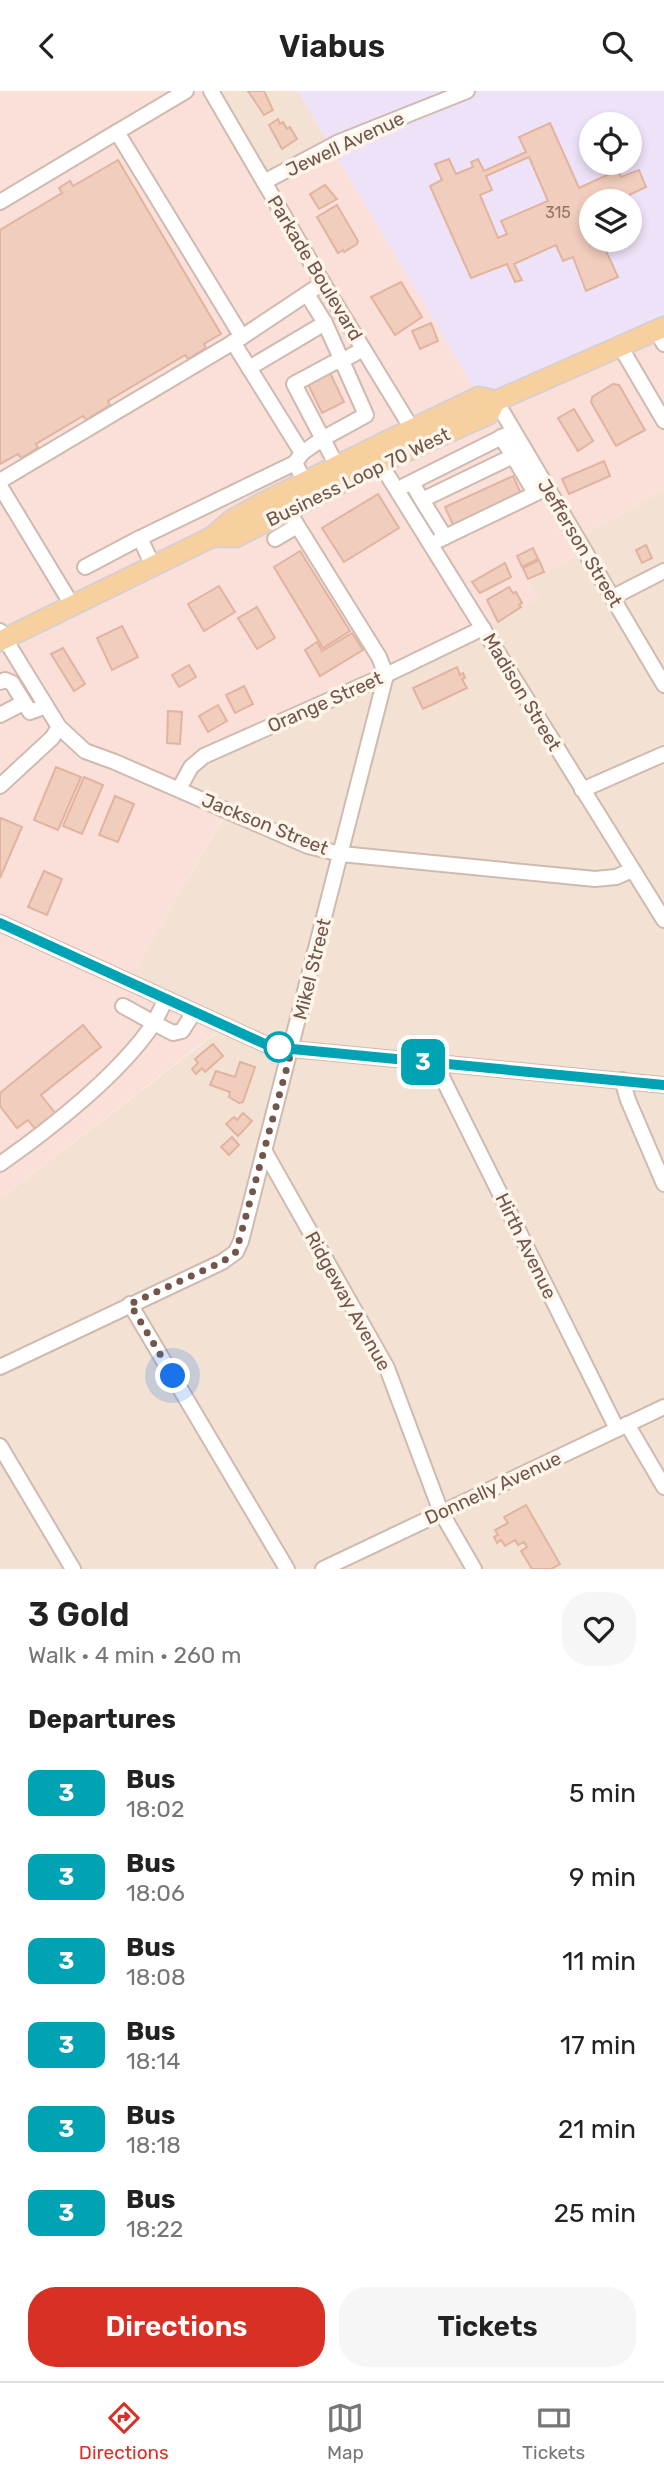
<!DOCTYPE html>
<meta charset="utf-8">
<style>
body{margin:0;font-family:Rubik,sans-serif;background:#f6f6f6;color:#222;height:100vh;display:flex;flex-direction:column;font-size:26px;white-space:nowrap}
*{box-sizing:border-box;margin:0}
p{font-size:23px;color:#767676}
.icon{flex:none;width:38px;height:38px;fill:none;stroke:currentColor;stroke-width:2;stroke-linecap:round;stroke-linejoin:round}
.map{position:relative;height:1478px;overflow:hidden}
.side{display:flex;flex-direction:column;background:#fff;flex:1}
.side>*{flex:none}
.badge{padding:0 14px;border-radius:10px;font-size:24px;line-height:46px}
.fabs{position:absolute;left:579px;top:21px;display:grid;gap:14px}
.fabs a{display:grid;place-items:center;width:63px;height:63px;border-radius:50%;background:#fff;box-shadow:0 4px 10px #0003;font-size:35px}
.you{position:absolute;width:35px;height:35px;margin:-18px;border:5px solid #fff;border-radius:50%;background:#1a73e8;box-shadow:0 0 0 10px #1a73e833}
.map>.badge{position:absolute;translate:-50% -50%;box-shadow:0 0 0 4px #fff}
h2{padding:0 28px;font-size:26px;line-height:63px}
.round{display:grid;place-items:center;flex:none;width:74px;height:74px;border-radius:28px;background:#f6f6f6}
.head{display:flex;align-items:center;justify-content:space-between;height:119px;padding:0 28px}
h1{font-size:33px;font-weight:600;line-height:52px}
.cta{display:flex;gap:14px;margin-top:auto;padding:14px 28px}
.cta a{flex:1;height:80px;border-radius:28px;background:#d93025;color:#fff;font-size:28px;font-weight:600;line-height:80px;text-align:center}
.cta a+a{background:#f6f6f6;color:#222}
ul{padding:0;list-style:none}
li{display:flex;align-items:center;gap:21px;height:84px;padding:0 28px}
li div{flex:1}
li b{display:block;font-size:26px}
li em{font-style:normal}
li .badge{min-width:77px;font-weight:700;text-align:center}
header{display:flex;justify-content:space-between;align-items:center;height:91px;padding:0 28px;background:#fff;font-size:32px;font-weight:600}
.menu{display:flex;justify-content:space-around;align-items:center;height:98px;border-top:2px solid #e0e0e0;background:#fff;font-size:19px;color:#767676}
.menu a{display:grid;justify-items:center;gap:4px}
.menu .active{color:#d93025}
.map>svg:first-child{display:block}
.residential{fill:#f3e2d3}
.commercial{fill:#fbe0d9}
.education{fill:#eee2f8;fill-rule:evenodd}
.building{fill:#f0cdbd;stroke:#e2b39e;stroke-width:2;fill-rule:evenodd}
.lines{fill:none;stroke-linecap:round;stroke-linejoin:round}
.minor-casing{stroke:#cfbaaf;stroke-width:18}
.major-casing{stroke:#d8d0cd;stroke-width:23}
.minor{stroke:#fff;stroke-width:14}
.major{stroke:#f8d09f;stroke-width:19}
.line-casing{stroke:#fff;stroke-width:16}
.line{stroke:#00a3b4;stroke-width:10}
.walk{stroke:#73564b;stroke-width:7;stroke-dasharray:0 12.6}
.stop-dot{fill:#fff;stroke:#00a3b4;stroke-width:3.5}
.labels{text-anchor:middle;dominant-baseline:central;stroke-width:7;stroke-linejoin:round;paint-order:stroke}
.number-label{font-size:16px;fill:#927468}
.street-label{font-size:19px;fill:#73564b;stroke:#fef5eb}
</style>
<header><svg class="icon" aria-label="back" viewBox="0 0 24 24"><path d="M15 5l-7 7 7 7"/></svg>Viabus<svg class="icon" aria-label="search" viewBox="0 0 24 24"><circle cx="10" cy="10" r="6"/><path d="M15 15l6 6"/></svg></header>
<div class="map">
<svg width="664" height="1478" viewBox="0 0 664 1478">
<rect width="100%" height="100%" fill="#fcf1e5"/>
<g class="residential">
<path d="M211,0h87l33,55 -67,35z"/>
<path d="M664,399v1079h-664v-370l223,-171 -94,-47 99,-171 -49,-21 13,-22 347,-169 -10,-18 58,-30 -7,-13z"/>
</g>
<path class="commercial" d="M0,0h211l53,90 67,-35 333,180v164l-84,47 7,13 -58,30 11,18 -49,28 -286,131 -25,32 48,20 -98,171 93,47 -223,172z"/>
<path class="education" d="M298,0h366v235l-180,79zM592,33h38v39h-38zM592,110h38v39h-38z"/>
<g class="building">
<path d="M248,0h16l9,19 -9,5z"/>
<path d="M278,28l2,5 3,-2 4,7 3,-2 7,12 -15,10 -13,-24z"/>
<path d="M550,32l29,65 39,-18 3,7 18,-7 7,17 -17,8 3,6h-40v39h9l17,37 -32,14 -13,-34 -10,4 -7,-16 -42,19 8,16 -7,2 -8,-18 -36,14 -41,-92 12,-6 -7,-16 14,-5 7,15 17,-7 -2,-5 7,-3 6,12 42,-19 -7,-15zM529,66l19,44 -47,20 6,13 -9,4 -18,-43 12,-5 -6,-14z"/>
<path d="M118,69l103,174 -17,10 2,4 -18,11 -3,-4 -77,46 2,4 -24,15 -3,-4 -47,28 2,4 -17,10 -3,-4 -18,10v-234l62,-37 -3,-5 11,-7 3,5z"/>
<path d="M325,94l12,14 -18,10 -9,-15z"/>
<path d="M337,114l21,36 -1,3 -13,8 -1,-2 -5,3 -21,-36z"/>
<path d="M401,191l21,35 -27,18 -24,-38z"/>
<path d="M431,232l7,18 -18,8 -8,-18z"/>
<path d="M330,282l14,29 -22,11 -14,-29z"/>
<path d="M613,293l6,1 26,45 -29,16 -25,-44 1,-5z"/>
<path d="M574,318l19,32 -15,10 -20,-33z"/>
<path d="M604,370l6,15 -41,18 -7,-15z"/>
<path d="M513,385l9,20 -68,31 -9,-20z"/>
<path d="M378,403l21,34 -55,34 -22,-34z"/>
<path d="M646,454l6,13 -10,5 -6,-13z"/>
<path d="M533,457l5,11 -16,8 -5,-11z"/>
<path d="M300,460l50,80 -27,17 -49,-81z"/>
<path d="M539,469l5,12 -16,7 -5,-11z"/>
<path d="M505,472l6,14 -31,16 -8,-11z"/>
<path d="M219,495l16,26 -31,19 -16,-27z"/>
<path d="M509,496l4,6 3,-1 6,11 -3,2 2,2 -23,15 -11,-22z"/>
<path d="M257,516l18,31 -18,11 -19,-31z"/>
<path d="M122,535l16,31 -26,13 -15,-32z"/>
<path d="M352,542l11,17 -43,26 -15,-26 12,-8 5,9z"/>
<path d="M63,557l22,36 -11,7 -23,-37z"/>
<path d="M189,574l7,12 -17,10 -7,-12z"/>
<path d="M457,576l3,8 3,-2 2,5 -3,1 5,9 -44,21 -10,-21z"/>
<path d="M244,595l9,18 -18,9 -9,-18z"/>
<path d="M218,614l9,16 -19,11 -9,-16z"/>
<path d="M168,620l14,1 -2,32 -13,-1z"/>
<path d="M56,676l25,10 -23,53 -24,-10z"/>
<path d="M84,686l19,8 -21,49 -19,-8z"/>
<path d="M115,705l19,8 -16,38 -19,-7z"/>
<path d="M1,727l21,9 -22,51v-57z"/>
<path d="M44,780l18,8 -15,36 -19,-8z"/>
<path d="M83,934l18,22 -60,48 15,19 -20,16 -8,-10 -11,8 -17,-22v-13z"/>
<path d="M213,953l10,12 -18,16 -3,-4 -6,6 -4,-5 6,-6 -3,-4z"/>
<path d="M240,971l15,5 -12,35 -4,1 -10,-6 1,-5 -20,-7 6,-14 19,6z"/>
<path d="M243,1022l9,8 -14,15 -12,-12 8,-7 3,3z"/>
<path d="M232,1046l7,8 -10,10 -8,-8z"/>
<path d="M526,1414l34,59 -9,5h-19l-11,-18 6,-4 -3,-5 -6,3 -3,-5 -10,6 -4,-6 -4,3 -3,-6 4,-2 -3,-5 13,-7 -4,-6z"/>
</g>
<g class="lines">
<g class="minor-casing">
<g id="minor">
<path d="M211,0l112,192 94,154"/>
<path d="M117,41l69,-41"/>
<path d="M264,91l75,-40 128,-51"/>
<path d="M0,111l117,-70 125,205"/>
<path d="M307,203l18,29 17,38 -9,2 -39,21 43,82"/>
<path d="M656,239l8,14"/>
<path d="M233,251l69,111 -7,10 10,19"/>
<path d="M620,255l44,75"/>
<path d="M249,277l76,-45"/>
<path d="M496,310l168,284"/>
<path d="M302,362l20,-14 44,-24 -24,-54 21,-12"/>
<path d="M513,365l22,37"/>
<path d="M380,372l284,457"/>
<path d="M0,390l242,-144 81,-54"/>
<path d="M412,392l10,17 91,-44 -12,-19"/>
<path d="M0,395l72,119"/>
<path d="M404,395l104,-52"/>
<path d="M422,409l23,37 -6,3"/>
<path d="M445,446l102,-49"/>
<path d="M275,448l22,-13"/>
<path d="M153,475l-13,-28 155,-75"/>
<path d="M85,476l55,-29"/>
<path d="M613,506l51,-26"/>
<path d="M0,540l59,96 26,24 30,11 193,84 33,8 254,25 21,-2 16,-7"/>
<path d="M0,591l5,-2 7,3 18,29 16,-6"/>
<path d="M0,624l23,-12"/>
<path d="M0,695l52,-48 7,-11"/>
<path d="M179,698l12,-22 13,-11 182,-81 97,-47"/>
<path d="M582,699l82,-36"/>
<path d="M0,832l265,121 27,5 372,36"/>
<path d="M166,908l-12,24 19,10 9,-2 12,-19"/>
<path d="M435,972l182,366"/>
<path d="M622,989l6,20 36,84"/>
<path d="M265,1061l122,216 54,144 33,57"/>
<path d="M0,1073c50,-35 120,-90 154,-141l-31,-17"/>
<path d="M130,1213l157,265"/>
<path d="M0,1276l222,-105 14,-10 5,-11 145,-566 -7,-18 -92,-148"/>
<path d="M627,1333l37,63"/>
<path d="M0,1355l73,123"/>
<path d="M323,1478l341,-162"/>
</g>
</g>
<g class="major-casing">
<g id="major">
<path d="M212,446h24l144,-74 109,-49 7,-13"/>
<path d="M0,550l212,-104 20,-17 30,-17 127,-63 90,-43 17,4 168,-74"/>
</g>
</g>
<use href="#minor" class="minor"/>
<use href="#major" class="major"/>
</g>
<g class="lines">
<g class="line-casing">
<path id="line" d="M0,832l265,121 27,5 372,36"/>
</g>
<use href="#line" class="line"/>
<path class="walk" d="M173,1285l-43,-72 92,-42 14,-10 56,-203 -13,-2"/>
</g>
<circle class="stop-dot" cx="279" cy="956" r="14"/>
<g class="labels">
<g class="number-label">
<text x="558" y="121">315</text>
</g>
<g class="street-label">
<text transform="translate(345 53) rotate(-25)">Jewell Avenue</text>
<text transform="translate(315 177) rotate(59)">Parkade Boulevard</text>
<text transform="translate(358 386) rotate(-26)">Business Loop 70 West</text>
<text transform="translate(580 452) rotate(59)">Jefferson Street</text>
<text transform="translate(522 601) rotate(59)">Madison Street</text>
<text transform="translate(325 611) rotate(-24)">Orange Street</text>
<text transform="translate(265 733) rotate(22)">Jackson Street</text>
<text transform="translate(312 878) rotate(-76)">Mikel Street</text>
<text transform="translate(526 1155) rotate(64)">Hirth Avenue</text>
<text transform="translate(348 1210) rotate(61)">Ridgeway Avenue</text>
<text transform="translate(493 1397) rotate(-25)">Donnelly Avenue</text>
</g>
</g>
</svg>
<div class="fabs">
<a><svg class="icon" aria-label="locate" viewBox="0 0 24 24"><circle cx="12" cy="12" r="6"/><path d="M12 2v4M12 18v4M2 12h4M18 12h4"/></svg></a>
<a><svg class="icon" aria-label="layers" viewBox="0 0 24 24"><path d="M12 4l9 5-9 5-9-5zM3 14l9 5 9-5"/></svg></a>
</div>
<div class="you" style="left:173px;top:1285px"></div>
<b class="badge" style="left:423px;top:971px;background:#00a3b4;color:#fff">3</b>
</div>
<section class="side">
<div class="head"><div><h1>3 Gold</h1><p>Walk · 4 min · 260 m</p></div><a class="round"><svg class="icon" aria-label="heart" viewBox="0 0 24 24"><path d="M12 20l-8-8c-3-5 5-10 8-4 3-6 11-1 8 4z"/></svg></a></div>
<h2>Departures</h2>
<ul>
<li><span class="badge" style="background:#00a3b4;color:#fff">3</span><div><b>Bus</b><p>18:02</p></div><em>5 min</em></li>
<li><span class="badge" style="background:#00a3b4;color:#fff">3</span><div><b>Bus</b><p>18:06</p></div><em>9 min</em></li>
<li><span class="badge" style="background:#00a3b4;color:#fff">3</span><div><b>Bus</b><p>18:08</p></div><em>11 min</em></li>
<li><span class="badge" style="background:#00a3b4;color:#fff">3</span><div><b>Bus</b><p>18:14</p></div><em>17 min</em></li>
<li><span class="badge" style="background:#00a3b4;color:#fff">3</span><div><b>Bus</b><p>18:18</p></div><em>21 min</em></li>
<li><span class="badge" style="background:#00a3b4;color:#fff">3</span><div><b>Bus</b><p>18:22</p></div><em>25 min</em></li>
</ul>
<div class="cta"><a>Directions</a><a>Tickets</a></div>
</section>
<nav class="menu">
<a class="active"><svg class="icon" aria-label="directions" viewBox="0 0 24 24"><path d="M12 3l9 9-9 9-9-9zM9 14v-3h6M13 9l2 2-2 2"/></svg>Directions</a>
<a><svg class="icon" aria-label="map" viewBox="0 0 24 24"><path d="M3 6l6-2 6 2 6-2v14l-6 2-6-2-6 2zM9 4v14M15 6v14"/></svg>Map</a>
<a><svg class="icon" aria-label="tickets" viewBox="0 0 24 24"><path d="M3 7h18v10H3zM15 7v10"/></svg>Tickets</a>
</nav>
